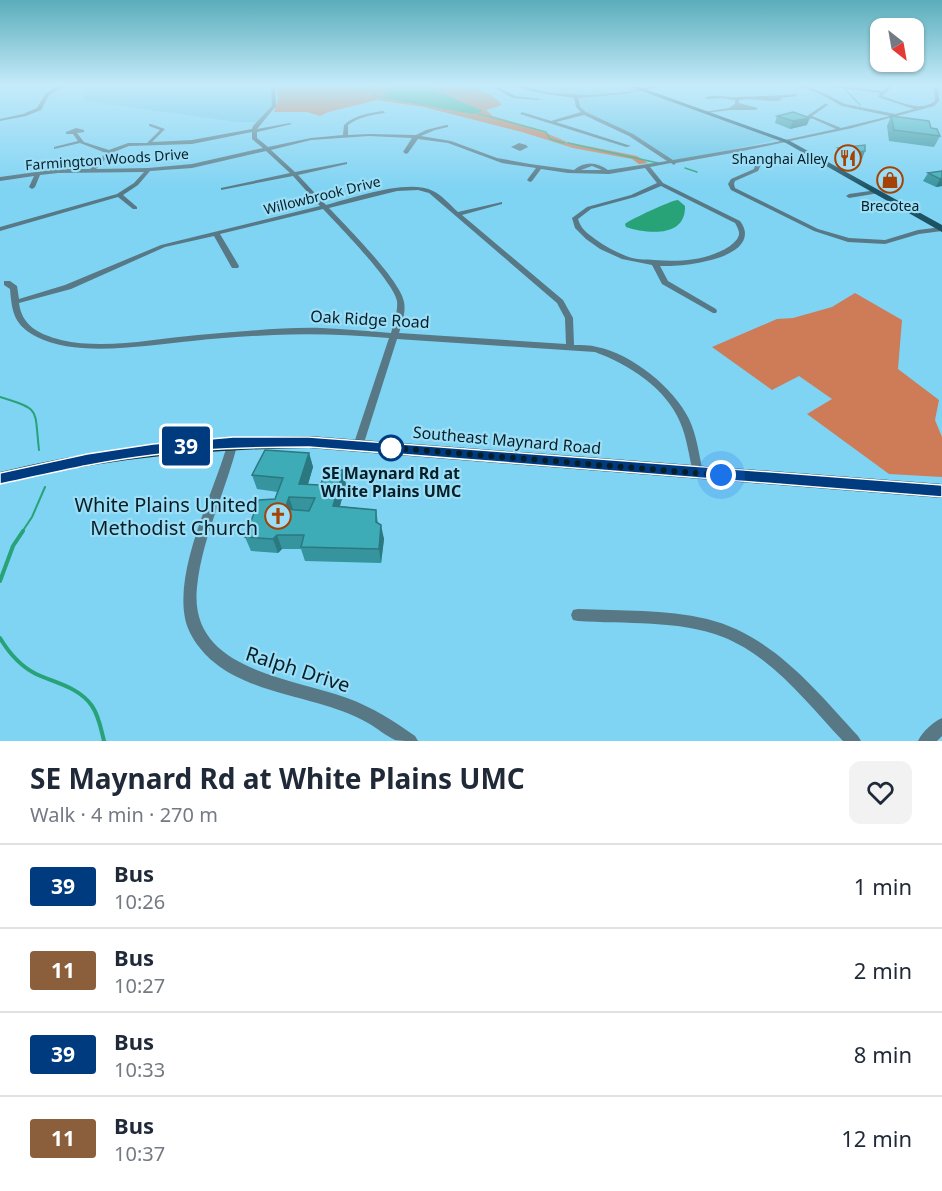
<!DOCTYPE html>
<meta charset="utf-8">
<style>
body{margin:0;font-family:"Noto Sans",sans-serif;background:#f2f2f3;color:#1f2937;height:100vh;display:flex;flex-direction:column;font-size:22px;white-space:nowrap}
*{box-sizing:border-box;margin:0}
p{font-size:20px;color:#747a83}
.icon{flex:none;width:33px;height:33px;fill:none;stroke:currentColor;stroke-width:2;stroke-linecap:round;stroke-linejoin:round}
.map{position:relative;height:741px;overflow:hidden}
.side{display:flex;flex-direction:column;background:#fff;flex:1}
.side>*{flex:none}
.badge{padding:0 12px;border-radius:4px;font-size:21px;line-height:39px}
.needle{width:39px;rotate:149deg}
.tools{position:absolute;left:870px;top:18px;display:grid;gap:12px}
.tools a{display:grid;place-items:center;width:54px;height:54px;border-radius:12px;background:#fff;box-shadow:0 2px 4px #0004;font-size:30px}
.you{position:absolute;width:30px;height:30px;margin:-15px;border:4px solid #fff;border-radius:50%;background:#1a73e8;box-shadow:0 0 0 9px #1a73e833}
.map>.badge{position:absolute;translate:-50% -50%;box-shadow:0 0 0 3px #fff}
.round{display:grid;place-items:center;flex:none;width:63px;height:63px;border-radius:12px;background:#f2f2f3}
.head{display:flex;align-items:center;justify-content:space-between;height:102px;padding:0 30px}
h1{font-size:28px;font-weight:700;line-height:45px}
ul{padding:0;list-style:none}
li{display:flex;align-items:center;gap:18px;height:84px;padding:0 30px;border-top:2px solid #e0e1e3}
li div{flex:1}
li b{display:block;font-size:22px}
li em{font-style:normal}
li .badge{min-width:66px;font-weight:700;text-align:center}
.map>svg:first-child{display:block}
.built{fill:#68c5e6}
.green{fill:#cd7c57}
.water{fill:#28a277}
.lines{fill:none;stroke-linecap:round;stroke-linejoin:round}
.stream-far2{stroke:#28a277;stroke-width:1.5}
.stream-far1{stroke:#28a277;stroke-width:2}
.stream{stroke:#28a277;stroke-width:4}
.street{fill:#577884;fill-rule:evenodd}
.secondary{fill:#1d5264;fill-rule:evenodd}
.primary{fill:#103542;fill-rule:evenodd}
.wall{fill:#35949d}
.shaded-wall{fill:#2b7880}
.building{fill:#3eacb7;stroke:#2b7880;stroke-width:1.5;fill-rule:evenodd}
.line{fill:#003b80;stroke:#fff;stroke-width:1.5}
.walk{stroke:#041f28;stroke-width:6;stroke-dasharray:0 10.8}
.stop-dot{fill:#fff;stroke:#003b80;stroke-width:3}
.labels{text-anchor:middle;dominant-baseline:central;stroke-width:4.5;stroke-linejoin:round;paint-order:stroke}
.far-poi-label{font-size:14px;fill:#041f28;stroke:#9ddef7;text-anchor:end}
.far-street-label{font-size:14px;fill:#041f28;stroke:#9ddef7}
.street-label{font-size:16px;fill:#041f28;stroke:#9ddef7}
.stop-label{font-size:16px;font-weight:bold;fill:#041f28;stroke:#9ddef7}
.near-poi-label{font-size:20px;fill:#041f28;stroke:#9ddef7;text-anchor:end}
.near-street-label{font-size:20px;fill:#041f28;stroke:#9ddef7}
</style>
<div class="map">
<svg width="942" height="741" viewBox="0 0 942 741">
<rect width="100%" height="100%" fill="#7fd3f3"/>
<g class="built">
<path d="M104,85h164l6,13v8l-14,16h-23l-152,-21 -3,-11z"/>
<path d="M513,85h115l154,54 -107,22 -41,-26 -45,-19 -11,-9 -2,-9 -33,-4z"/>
</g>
<g class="green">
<path d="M277,85h65c14,5 30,1 46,0 31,-1 94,-7 114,20l-16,5 7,6 44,13 30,13 70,14 11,7 -9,1 -7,-5 -59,-11 -51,-16 -98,-25 -47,-7 -49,12 -8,4 -13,-4h-33l4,-13z"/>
<path d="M855,293l47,27 -4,49 41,31 -4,20 7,17v40l-53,-3 -82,-60 25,-15 -33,-23 -27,14 -60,-43 65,-28 16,-1 39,-11z"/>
</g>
<g class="water">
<path d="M396,85h38l-4,3 53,23 -11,3 -89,-16 -1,-1z"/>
<path d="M678,200l7,6c1,32 -38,28 -59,21l-1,-3c4,-4 47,-24 53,-24z"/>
</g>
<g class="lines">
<g class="stream-far2">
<path d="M353,85l17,1 4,9 11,3"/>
<path d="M844,88l16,17"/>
<path d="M476,113l70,19 4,7 14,4"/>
<path d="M568,143l90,20"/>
<path d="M685,168l12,4"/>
</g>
<g class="stream-far1">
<path d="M0,397c42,13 34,11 39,53"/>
<path d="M22,532l10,-15 13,-30"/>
</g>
<g class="stream">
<path d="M0,581l13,-35 10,-15"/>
<path d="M0,638c9,15 20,28 36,36 19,9 43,13 56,32 7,10 9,23 12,35"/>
</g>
<g class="street">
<path d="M61,85h6l-18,10 -8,15 -15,6 -26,5v-2l23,-5 14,-6 9,-15z"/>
<path d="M271,85h4l1,21 -19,23 33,-6 2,1 -35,8v6l11,9 43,-9 32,-3 1,-10c11,-10 25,-12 39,-14l2,2c-14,2 -26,4 -37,12v10l21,-1 47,1 10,-5 20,-5h2v2l-13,3 -14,6 30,5 46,17 33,6 44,6c11,-9 23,-8 34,0l59,-9 -38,-25 -45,-21 -28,7 75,24 -5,1 -106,-33 2,-2 29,9 30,-9 -5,-5 -2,-9 -41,-6 -22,-7h7l34,8 37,2 37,-3 33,-7h8l-41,9 -48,4 2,9 6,5 47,22 40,26 98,-17 65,-14 -29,-13 19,-13 2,2 -16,11 29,12 49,-12 -48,-10 -22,-12 -24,-9h7l19,7 23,12 50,10 19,-5 -36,-12 2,-4 -64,-8h15l52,6 6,-6h5l-12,11c17,5 37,17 53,5l-1,-16h4l1,16 -5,5 -82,22 -114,24 15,6 8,7 -3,6 -23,10 -1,3 1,4 83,41 31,9 36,2 33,-10 24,-3v4l-23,3 -34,10 -37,-2 -34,-11 -83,-41 -3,-6 3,-5 23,-10 1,-4 -6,-5 -17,-7 -56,10 -2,2 -3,-2 -21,4 13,16 77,38c3,4 5,8 5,13 -1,27 -66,33 -85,32l8,15 48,28 1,2 -1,2h-3l-51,-29 -10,-19 -30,-6 -22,-10 -14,-10 -11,-11 -3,-10 15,-11 44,-12 26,-12 -12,-15 -36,6 -41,-1 -27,-4 -9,12 -2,1 -3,-2 9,-12 -34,-5 -54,-20 -30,-4 -10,14 -2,1 -3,-2 9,-14 -43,-2 -58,4 -40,10 24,22 52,-10v2l-49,11 28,30c26,-7 83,-27 107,-14 9,4 17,14 25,21l44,-10v2l-40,11 101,85 10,18 1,27c8,0 16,0 23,2 35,7 77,41 92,72 8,17 10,36 14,54l-1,3 -4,1 -4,-1 -1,-3c-4,-17 -6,-35 -13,-51 -14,-34 -52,-58 -85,-70l-198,-13 -34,107 -1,3 -4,1 -4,-1 -1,-3 36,-108c-39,-3 -76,-5 -115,-3 -27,1 -55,3 -82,6 -45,4 -114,17 -155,-4 -23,-12 -25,-24 -27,-48l-6,-4v-4h6l7,5 2,13 46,-14 96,-40 159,-39 -27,-30 -72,14v-2l69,-15 -24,-22 -74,17 -42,3 -12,14 -15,10 14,12v2h-4l-15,-12 -118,34v-4l117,-33 17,-11 10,-11 -86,1 -18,2 -5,12 -3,2 -3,-2 5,-11 -34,5v-4l58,-8h32l16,-16 -26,-10 -26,6v-2l24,-6 -5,-7h-7v-2l10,-4 8,2v2l-7,1 7,9 25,8 19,-7h19l13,-13 -11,-4v-2h2l14,5 -13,13 40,-2 60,-11 1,-3 19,-20zM252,132v7l11,9 -71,16 -44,4 -52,1 15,-16 18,-7 63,-2zM592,166l10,4h-21zM661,186l74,37c1,1 4,8 4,9 1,6 -5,11 -9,14 -23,15 -51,16 -76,14 -7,-1 -15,0 -22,-2 -13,-4 -26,-11 -37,-19 -8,-6 -14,-10 -17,-20l13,-10 44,-12zM418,190l11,3 128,110 8,15 1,26 -167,-11c3,-10 7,-21 5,-31 -3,-21 -59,-77 -75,-94l68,-17zM323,209c16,17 70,72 74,92 1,11 -3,22 -6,32 -23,-2 -46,-4 -69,-5 -41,-1 -83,4 -124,7 -45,4 -93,15 -137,5 -22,-6 -39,-14 -42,-37l52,-14 94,-42 49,-11 18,32h6l1,-2 -19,-32z"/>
<path d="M489,85h5l21,11 25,3 -2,1 -25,-2z"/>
<path d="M796,94l1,2 -17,2 2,2c-15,3 -29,-3 -43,0v3l19,5 -2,2h-26l-24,3 -2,-1 25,-4 6,-4v-4h-2l-11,-2 -15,1 -2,-1c11,-5 21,0 33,-1 20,-1 38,-1 58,-3z"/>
<path d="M519,143l7,2 2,2 -8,4 -9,-4z"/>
<path d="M877,190l2,1v2l-30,5 -3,-2 3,-2z"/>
<path d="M233,438l4,1 1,3c-12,49 -36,95 -41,145 -9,84 94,90 150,111 25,9 47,23 68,38l3,5c-7,0 -17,0 -23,-1 -9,-4 -18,-12 -27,-17 -16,-9 -33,-15 -51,-20 -33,-9 -75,-18 -102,-40 -13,-10 -27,-28 -30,-45 -10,-52 29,-125 43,-176l1,-3z"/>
<path d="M578,609c43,2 87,0 129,10 65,16 108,70 151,117l3,5h-18c-36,-38 -70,-84 -120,-104 -43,-17 -99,-13 -145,-16l-5,-1 -2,-5 2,-5z"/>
<path d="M942,718v18l-5,5h-19c4,-9 15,-19 24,-23z"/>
</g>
<path class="secondary" d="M625,85h9l156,56 152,84v7l-156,-89z"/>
<path class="primary" d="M309,436l633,48v14l-633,-50c-105,1 -207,11 -309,36v-12c102,-25 204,-35 309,-36z"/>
</g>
<g class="wall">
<path d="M777,116l30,9 -17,4 -15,-6z"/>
<path d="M891,116l40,12 9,8 -6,11 -45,-6 -2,-15z"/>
<path d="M838,148l24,11 -18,2 -9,-5z"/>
<path d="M942,171v15l-6,1 -13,-6 5,-8z"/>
<path d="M309,453l4,14 -5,17 12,1 26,-1 -6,22 36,4 2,13 6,16 -3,24 -76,-2 -4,-12h-19l-4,4 -27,-2 -6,-14 30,-38 3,-7 -21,-3 -5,-14z"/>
</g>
<g class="shaded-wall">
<path d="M810,118l-3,7 -17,4 3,-8z"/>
<path d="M865,151l-3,8 -18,2 3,-8z"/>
<path d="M942,178v8l-6,1 4,-8z"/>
<path d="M309,453l4,14 -9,31 -5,-14z"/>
<path d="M343,470l3,14 -10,36 -3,-14z"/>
<path d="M289,497l5,15 -9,-3z"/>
<path d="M381,525l3,14 -3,24 -2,-14z"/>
<path d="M277,535l5,14 -4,4 -5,-14z"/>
</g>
<g class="building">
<path d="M793,112l17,6 -17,3 -16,-5z"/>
<path d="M891,116l38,5 2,7 6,1 3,7 -46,-6z"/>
<path d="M865,145v6l-18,2 -9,-5z"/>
<path d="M942,171v7l-2,1 -12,-6z"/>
<path d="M265,450l44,3 -10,31 21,1 8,-16 15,1 -10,36 43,4v12l5,3 -2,24 -78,-2 3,-12h-27l-4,4 -28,-2 14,-37 16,-1 8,-21 -31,-3zM289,497l26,1 -6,13 -24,-2z"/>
</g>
<linearGradient id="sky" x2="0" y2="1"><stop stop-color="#5badbb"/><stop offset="0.45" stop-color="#c5ebfa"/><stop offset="1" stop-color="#c5ebfa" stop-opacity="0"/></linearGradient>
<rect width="942" height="189" fill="url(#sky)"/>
<path class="line" d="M233,437h76l633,48v12l-633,-50c-53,0 -104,1 -156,8 -52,6 -102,18 -153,29v-11l87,-19 66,-10z"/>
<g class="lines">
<path class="walk" d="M391,448l-9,-1 339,28"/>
</g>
<defs>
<g id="restaurant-ring" transform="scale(1.35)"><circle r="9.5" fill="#9ddef7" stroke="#a54205" stroke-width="1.5"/><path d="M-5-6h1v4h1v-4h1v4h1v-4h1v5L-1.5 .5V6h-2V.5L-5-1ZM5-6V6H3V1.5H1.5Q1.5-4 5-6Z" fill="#a54205"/></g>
<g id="shop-ring" transform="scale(1.35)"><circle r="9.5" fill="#9ddef7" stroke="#a54205" stroke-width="1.5"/><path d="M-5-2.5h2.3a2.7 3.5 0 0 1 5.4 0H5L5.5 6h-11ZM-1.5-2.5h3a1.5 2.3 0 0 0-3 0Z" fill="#a54205"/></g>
<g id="church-ring" transform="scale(1.35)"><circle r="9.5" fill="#9ddef7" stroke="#a54205" stroke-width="1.5"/><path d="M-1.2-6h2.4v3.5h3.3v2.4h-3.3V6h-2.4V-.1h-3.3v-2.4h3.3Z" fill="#a54205"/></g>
</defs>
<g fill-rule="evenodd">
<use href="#restaurant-ring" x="848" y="158"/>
<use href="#shop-ring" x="890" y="180"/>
<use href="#church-ring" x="278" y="516"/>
</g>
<circle class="stop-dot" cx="391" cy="448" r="12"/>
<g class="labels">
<g class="far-poi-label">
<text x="828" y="158">Shanghai Alley</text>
<text x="890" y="205" text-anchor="middle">Brecotea</text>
</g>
<g class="far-street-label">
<text transform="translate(107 159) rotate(-4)">Farmington Woods Drive</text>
<text transform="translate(322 195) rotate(-14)">Willowbrook Drive</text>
</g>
<g class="street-label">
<text transform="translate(370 319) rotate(3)">Oak Ridge Road</text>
<text transform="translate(507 440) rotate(5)">Southeast Maynard Road</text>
</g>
<g class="stop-label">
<text x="391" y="473">SE Maynard Rd at<tspan x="391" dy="18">White Plains UMC</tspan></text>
</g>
<g class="near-poi-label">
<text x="258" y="504">White Plains United<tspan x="258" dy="23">Methodist Church</tspan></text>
</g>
<g class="near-street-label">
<text transform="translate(298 669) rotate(18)">Ralph Drive</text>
</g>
</g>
</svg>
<div class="tools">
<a><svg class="needle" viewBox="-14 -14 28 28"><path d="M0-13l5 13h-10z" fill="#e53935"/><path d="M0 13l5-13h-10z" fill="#747a83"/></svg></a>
</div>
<div class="you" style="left:721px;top:475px"></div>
<b class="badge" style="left:186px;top:446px;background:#003b80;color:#fff">39</b>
</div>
<section class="side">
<div class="head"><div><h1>SE Maynard Rd at White Plains UMC</h1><p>Walk · 4 min · 270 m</p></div><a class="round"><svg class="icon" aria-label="heart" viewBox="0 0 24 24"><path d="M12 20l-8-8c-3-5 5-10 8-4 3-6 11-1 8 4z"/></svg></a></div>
<ul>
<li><span class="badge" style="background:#003b80;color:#fff">39</span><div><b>Bus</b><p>10:26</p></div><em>1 min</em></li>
<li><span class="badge" style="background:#8b5e3c;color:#fff">11</span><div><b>Bus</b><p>10:27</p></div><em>2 min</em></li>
<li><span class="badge" style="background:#003b80;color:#fff">39</span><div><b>Bus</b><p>10:33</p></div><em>8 min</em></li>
<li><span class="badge" style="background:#8b5e3c;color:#fff">11</span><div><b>Bus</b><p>10:37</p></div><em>12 min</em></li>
</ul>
</section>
